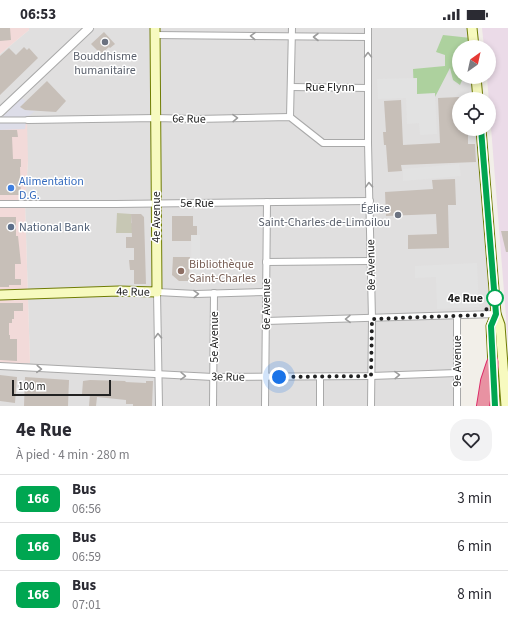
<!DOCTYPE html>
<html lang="fr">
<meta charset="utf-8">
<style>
body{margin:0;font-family:"Source Sans 3",sans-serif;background:#f2f2f3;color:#2b2b33;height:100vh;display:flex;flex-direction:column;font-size:15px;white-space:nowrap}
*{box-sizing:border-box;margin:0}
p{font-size:13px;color:#7c7c81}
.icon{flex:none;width:22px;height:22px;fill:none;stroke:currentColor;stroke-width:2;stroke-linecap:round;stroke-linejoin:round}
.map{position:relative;height:378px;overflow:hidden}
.details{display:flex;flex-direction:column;background:#fff;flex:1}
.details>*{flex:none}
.badge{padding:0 8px;border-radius:6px;font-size:14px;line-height:26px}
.needle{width:26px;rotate:33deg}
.buttons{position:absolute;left:452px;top:12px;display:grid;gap:8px}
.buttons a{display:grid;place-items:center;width:44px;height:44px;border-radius:50%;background:#fff;box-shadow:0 2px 6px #0003;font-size:20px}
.scale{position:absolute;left:12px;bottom:10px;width:99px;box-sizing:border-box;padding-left:4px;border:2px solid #222;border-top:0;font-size:11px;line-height:14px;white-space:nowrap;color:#222;-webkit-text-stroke:3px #fff;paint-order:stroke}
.you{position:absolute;width:20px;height:20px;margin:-10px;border:3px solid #fff;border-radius:50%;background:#1a73e8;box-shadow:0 0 0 6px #1a73e833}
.map>.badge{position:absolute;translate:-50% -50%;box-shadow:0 0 0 2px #fff}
.round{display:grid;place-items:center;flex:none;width:42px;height:42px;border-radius:16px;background:#f2f2f3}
.head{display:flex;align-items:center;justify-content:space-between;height:68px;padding:0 16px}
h1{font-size:19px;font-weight:700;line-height:30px}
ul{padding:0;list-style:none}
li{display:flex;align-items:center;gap:12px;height:48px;padding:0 16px;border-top:1px solid #e1e1e2}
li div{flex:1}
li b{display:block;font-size:15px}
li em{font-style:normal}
li .badge{min-width:44px;font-weight:700;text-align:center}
.status{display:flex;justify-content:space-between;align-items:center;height:28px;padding:0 20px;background:#fff;direction:ltr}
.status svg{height:11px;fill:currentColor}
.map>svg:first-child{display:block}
.residential{fill:#e0dfdf}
.commercial{fill:#f2dad9}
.industrial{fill:#ebdbe8}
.construction{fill:#c7c7b4}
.forest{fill:#add19e}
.parking{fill:#e2e2e2}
.plaza{fill:#dddde8}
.building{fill:#c7bfb8}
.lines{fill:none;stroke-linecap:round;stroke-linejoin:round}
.pedestrian-casing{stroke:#a9a9a9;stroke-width:7}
.minor-casing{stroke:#a9a9a9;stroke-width:8}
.tertiary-casing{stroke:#a9a9a9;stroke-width:10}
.secondary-casing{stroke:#707d05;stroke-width:11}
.motorway-casing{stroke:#dc2a67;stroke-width:14}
.pedestrian{stroke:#fff;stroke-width:5}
.minor{stroke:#fff;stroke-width:6}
.tertiary{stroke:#fff;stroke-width:8}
.secondary{stroke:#f7fabf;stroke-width:9}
.motorway{stroke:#e892a2;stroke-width:12}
.oneway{stroke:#9c9c9c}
.line-casing{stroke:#fff;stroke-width:9}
.line{stroke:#00a651;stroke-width:6}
.walk{stroke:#222;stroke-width:4;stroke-dasharray:0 7.2}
.worship-dot{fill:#6b7280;stroke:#fff;stroke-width:1.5}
.shop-dot{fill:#3f7fe0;stroke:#fff;stroke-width:1.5}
.service-dot{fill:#5c6f8a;stroke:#fff;stroke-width:1.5}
.education-dot{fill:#8d6e63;stroke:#fff;stroke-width:1.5}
.stop-dot{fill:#fff;stroke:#00a651;stroke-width:2}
.labels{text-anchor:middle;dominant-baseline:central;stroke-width:3;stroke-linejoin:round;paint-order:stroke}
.worship-label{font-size:12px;fill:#5b616d;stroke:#fff}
.street-label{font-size:12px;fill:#222;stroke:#fff}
.shop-label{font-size:12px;fill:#366cbe;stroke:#fff;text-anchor:start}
.service-label{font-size:12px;fill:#4e5e75;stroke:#fff;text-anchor:start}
.education-label{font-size:12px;fill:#785e54;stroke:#fff;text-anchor:start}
.stop-label{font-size:12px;font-weight:bold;fill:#222;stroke:#fff;text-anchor:end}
</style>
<div class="status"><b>06:53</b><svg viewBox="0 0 49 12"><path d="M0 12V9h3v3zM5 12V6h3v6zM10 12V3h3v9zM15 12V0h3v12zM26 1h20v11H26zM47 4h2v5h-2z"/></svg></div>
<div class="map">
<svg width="508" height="378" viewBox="0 0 508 378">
<rect width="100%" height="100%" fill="#f2efe9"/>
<path class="residential" d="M29,0h443l2,19h-15v30h17l2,22h-19v30h22l15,185 -39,2v90h-457v-42l30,-1 -5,-160 3,-42 -28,-41v-66l29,-24z"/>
<g class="commercial">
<path d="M0,0h29v2l-29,24z"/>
<path d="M0,92l27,1 1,40 -3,42 5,160 -30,1z"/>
</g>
<path class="industrial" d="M482,0h26v314l-21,-265h2v-30h-5z"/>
<path class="construction" d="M117,185l14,1v9l5,1v9h-20z"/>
<path class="forest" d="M443,7l28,3v9h-12v30h7l-3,1 -3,7 -7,-5 -3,-12 -15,29 -21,-3 -1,-25 32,-3v-11l-9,-3z"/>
<g class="parking">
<path d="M417,50v16l18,-1 2,41 -17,1 -1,-12 -12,1 -1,-26 -28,1 -1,-20z"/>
<path d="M459,136l2,12 -58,5v-12z"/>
<path d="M191,207h9v48h-8z"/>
<path d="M477,235l2,44 -42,2 -1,-32 -21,1v-12z"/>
</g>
<path class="plaza" d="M22,70l4,4 -6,5 5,3 10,1 -8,6 -2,12 -25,1v-11z"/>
<g class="building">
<path d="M0,0h10l1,12 -11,1z"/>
<path d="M104,4l11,12 -5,4 -1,-1 -8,7 -10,-10z"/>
<path d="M24,19l3,3 2,-2 9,10 -38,37v-39l9,-8 7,7z"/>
<path d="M47,53l19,20 -10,11 -31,-2 -5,-3z"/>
<path d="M459,69v32h9v15h7l1,18 -75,3 1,6 -14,1 -2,-27h-2l-1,-13h3l-2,-31 17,-1 2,45 37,-2 -2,-45z"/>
<path d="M0,102h17l1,7h-6l1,22h8v8h-1l1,28h-21z"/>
<path d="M455,151l1,26h-8l1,43 -41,1v-14l29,-1 -1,-20 -50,2 -1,-24 48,-3 -1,-9z"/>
<path d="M131,186h10l3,3 2,67h-12v-14h-4l-1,-10h5v-12h-8v-11h6z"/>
<path d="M172,188h21v10h4v9h-6v6h-19z"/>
<path d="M0,189h16v19h2l3,28h-6v15h6v6h-12v2h-9z"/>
<path d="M501,203h7v21h-2z"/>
<path d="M173,229h17l-1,24h-10l-7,-6z"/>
<path d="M0,275h23v8h-9v8h-2v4h-3v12h1v4h7v22l-17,-1z"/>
<path d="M0,347l17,2 -2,26 -15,-2z"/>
<path d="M25,349l44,3 -1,26h-44z"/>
<path d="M90,352l36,1 -1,1 21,1v-2h7l-1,25h-19v-2h-7v-4l-29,-3 -1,9h-7l1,-12h-8l1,-13z"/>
</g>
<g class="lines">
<g class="pedestrian-casing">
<path id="pedestrian" d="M0,92h28"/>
</g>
<g class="minor-casing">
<g id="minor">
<path d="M368,0v115l4,176 -1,87"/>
<path d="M155,7l213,2"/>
<path d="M291,59l77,1"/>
<path d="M290,89l2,-89"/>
<path d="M28,92l128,-2 40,1 94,-2 33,26h45"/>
<path d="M0,176h116l254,-3"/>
<path d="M266,234l104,-1"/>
<path d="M457,288v90"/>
<path d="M266,293l230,-7"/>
<path d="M0,338l213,11 158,-1 86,-3"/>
<path d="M320,349v29"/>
<path d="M159,378l-2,-114 39,2 70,-2"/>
<path d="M213,378l1,-113"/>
<path d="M265,378l2,-204"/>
</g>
</g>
<g class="tertiary-casing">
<path id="tertiary" d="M0,84l89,-84"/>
</g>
<g class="secondary-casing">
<g id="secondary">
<path d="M472,0l2,19"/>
<path d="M476,49l2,22"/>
<path d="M481,101l15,185 4,11 6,81"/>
<path d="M0,267l119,-4 38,1 -2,-264"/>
<path d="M495,378l-4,-80 5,-12"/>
</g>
</g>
<g class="motorway-casing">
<path id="motorway" d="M483,378l4,-25 6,-18"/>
</g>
<use href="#pedestrian" class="pedestrian"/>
<use href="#minor" class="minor"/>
<use href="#tertiary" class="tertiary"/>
<use href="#secondary" class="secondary"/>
<use href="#motorway" class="motorway"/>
</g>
<defs><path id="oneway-chevron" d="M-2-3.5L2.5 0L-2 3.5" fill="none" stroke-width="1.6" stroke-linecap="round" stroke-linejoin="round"/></defs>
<g class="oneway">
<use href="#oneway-chevron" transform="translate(253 8) rotate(-179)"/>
<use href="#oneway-chevron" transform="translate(316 9) rotate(180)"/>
<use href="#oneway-chevron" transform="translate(368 27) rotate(-90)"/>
<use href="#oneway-chevron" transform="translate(235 90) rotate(-2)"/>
<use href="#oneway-chevron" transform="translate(369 157) rotate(-92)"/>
<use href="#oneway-chevron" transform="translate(196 266) rotate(-1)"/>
<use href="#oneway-chevron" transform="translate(348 291) rotate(179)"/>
<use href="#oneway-chevron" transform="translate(158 308) rotate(-92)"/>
<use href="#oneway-chevron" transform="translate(39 341) rotate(3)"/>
<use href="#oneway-chevron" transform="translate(397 347) rotate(-2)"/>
<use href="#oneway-chevron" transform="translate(183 348) rotate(2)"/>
</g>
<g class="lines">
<g class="line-casing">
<path id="line" d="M481,101l15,185 -5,12 4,80"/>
</g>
<use href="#line" class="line"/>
<path class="walk" d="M279,349l92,-1 1,-57 110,-4 13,-17"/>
</g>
<g class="worship-dot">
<circle cx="105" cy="14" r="4"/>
<circle cx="398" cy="187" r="4"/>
</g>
<circle class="shop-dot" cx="11" cy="160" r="4"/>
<circle class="service-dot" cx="11" cy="199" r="4"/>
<circle class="education-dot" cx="181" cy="243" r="4"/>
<circle class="stop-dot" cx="495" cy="270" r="8"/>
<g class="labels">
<g class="worship-label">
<text x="105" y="28">Bouddhisme<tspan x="105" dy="14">humanitaire</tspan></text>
<text x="390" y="180" text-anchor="end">Église<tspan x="390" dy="14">Saint-Charles-de-Limoilou</tspan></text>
</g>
<g class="street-label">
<text x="330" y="59">Rue Flynn</text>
<text transform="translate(189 91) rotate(1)">6e Rue</text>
<text x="197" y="175">5e Rue</text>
<text transform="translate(156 189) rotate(-90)">4e Avenue</text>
<text transform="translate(371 237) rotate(-91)">8e Avenue</text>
<text transform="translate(133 264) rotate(1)">4e Rue</text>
<text transform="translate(266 276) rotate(-90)">6e Avenue</text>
<text transform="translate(214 309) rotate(-90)">5e Avenue</text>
<text transform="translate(457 333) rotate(-90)">9e Avenue</text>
<text transform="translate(228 349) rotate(1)">3e Rue</text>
</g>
<g class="shop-label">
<text x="19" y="153">Alimentation<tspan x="19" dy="14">D.G.</tspan></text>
</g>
<g class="service-label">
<text x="19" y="199">National Bank</text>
</g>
<g class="education-label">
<text x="189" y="236">Bibliothèque<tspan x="189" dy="14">Saint-Charles</tspan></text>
</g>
<g class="stop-label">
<text x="483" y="270">4e Rue</text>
</g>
</g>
</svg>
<div class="buttons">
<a><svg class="needle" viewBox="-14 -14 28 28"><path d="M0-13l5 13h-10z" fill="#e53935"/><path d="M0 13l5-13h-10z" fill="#7c7c81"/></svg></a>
<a><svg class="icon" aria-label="locate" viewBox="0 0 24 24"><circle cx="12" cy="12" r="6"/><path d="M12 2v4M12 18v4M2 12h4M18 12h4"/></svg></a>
</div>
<div class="scale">100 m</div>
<div class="you" style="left:279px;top:349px"></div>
</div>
<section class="details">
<div class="head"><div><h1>4e Rue</h1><p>À pied · 4 min · 280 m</p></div><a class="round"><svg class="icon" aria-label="heart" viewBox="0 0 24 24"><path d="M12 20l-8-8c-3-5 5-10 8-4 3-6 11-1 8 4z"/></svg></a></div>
<ul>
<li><span class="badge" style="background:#00a651;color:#fff">166</span><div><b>Bus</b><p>06:56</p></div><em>3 min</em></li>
<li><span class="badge" style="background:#00a651;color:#fff">166</span><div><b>Bus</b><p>06:59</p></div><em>6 min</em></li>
<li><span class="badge" style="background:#00a651;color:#fff">166</span><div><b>Bus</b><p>07:01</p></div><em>8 min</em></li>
</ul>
</section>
